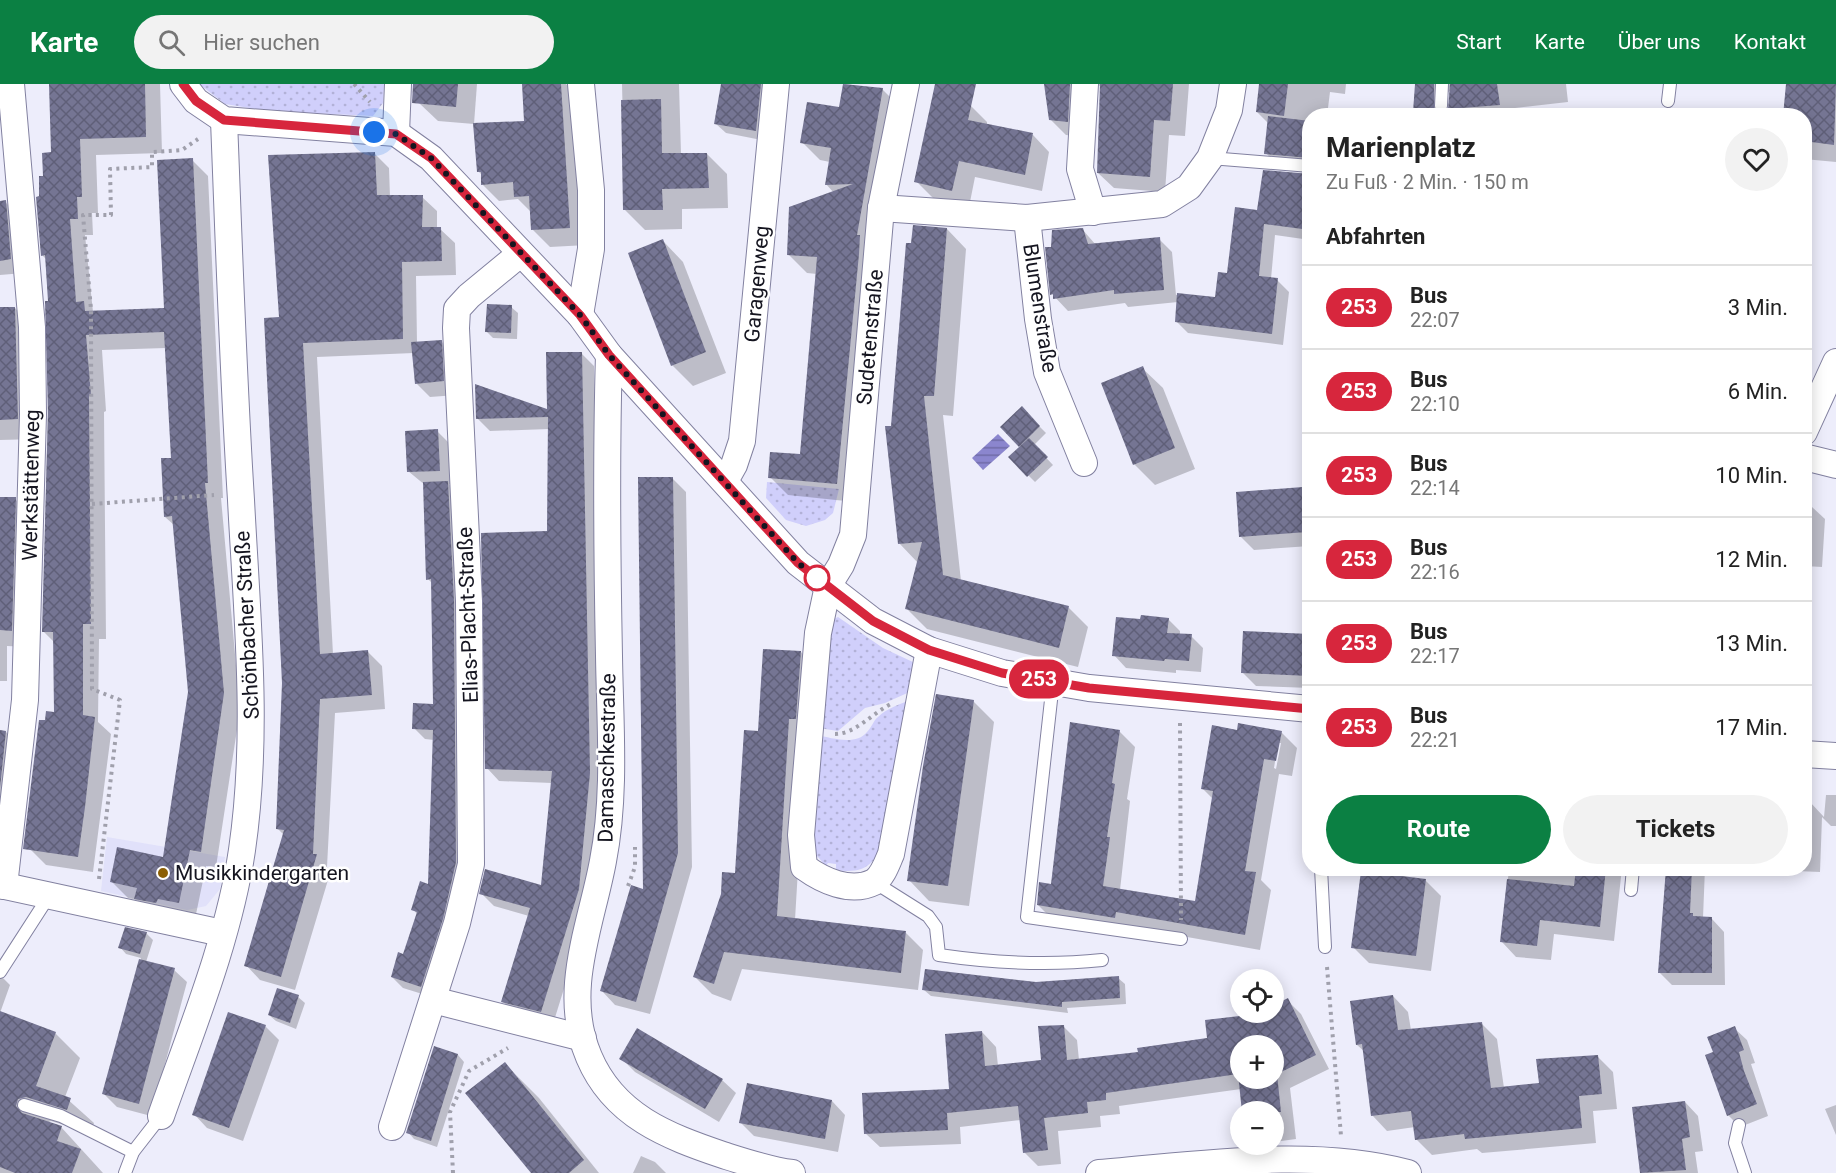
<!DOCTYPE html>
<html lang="de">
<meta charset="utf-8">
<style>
body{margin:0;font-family:Roboto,sans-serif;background:#f2f2f2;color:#222;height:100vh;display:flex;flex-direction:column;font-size:22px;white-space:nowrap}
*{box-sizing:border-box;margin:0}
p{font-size:20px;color:#767676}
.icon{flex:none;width:33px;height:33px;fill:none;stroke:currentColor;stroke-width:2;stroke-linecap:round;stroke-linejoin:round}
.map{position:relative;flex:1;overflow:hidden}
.drawer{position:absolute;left:1302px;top:24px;width:510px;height:768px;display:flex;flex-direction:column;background:#fff;border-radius:24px;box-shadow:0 3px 15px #0003}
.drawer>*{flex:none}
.badge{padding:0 12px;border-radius:20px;font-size:21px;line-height:39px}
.tools{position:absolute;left:1230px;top:885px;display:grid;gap:12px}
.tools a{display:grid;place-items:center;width:54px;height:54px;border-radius:50%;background:#fff;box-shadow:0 3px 15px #0003;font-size:30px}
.you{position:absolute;width:30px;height:30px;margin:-15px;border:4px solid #fff;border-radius:50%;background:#1a73e8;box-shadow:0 0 0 9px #1a73e833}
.map>.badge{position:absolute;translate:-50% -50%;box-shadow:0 0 0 3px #fff}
h2{padding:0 24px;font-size:22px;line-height:54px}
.round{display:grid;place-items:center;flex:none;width:63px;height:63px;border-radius:32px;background:#f2f2f2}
.summary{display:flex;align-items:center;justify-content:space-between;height:102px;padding:0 24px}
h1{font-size:28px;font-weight:700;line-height:45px}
.button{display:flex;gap:12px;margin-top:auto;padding:12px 24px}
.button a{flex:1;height:69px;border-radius:36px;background:#0b8043;color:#fff;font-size:24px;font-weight:700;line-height:69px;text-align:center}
.button a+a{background:#f2f2f2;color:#222}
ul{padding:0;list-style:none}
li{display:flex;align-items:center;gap:18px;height:84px;padding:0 24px;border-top:2px solid #e0e0e0}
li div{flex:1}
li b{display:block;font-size:22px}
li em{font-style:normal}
li .badge{min-width:66px;font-weight:700;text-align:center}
header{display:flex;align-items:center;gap:36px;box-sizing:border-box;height:84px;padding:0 30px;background:#0b8043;color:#fff}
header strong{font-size:28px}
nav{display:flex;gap:33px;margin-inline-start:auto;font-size:21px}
.search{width:420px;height:54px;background:#f2f2f2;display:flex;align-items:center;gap:15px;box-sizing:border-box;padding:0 21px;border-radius:33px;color:#767676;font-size:22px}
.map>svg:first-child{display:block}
.built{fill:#e1e1fa}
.grass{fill:url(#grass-dots)}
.water{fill:url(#water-rules)}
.shadow{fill:#0003;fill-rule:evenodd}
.building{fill:url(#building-cross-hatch);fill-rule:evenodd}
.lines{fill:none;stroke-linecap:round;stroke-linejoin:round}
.lane-casing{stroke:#8281a0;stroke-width:14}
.street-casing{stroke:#8281a0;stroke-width:28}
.path{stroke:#a0a0ac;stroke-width:4;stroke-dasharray:3 4.5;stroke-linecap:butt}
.lane{stroke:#fff;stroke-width:12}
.street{stroke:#fff;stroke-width:26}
.line-casing{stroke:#fff;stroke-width:14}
.line{stroke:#d7263d;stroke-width:9}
.walk{stroke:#151520;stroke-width:6;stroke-dasharray:0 10.8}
.stop-dot{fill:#fff;stroke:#d7263d;stroke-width:3}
.poi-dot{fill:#8c5f04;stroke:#fff;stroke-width:2}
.labels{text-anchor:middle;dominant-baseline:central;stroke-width:5;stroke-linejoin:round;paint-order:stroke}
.street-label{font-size:21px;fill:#151520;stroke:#fff}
.poi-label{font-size:21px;fill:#151520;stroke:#fff;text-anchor:start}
</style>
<header>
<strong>Karte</strong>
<div class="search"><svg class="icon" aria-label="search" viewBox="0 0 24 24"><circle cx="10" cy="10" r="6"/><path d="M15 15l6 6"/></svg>Hier suchen</div>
<nav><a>Start</a><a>Karte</a><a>Über uns</a><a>Kontakt</a></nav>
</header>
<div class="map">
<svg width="1836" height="1089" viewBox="0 0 1836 1089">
<defs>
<pattern id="grass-dots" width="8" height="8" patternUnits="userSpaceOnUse" patternTransform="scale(1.5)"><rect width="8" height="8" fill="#d0cffb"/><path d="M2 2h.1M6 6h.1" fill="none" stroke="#b2b1d7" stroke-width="1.8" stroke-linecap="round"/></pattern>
<pattern id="water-rules" width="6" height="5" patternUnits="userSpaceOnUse" patternTransform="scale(1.5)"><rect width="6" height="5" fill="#8b86ce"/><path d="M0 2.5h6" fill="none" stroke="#706ca7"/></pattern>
<pattern id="building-cross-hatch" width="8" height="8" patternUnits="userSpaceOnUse" patternTransform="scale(1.5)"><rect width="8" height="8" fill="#757593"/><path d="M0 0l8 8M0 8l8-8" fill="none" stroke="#5f5f78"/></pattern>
</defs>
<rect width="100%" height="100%" fill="#ededfb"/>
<path class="built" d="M107,753l118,20 -5,32 -14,17 -19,4 -86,-19z"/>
<g class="grass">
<path d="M199,0h185l-1,19 -10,13 -104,-5 -44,-7z"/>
<path d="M767,398l72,7 -6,24 -8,7 -19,6 -20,-6 -20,-22z"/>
<path d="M838,533l45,31 32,15 -1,27 -29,13 -20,5 -27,23 -13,-2 -7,-4 14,-105z"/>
<path d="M912,615l-27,142c-12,25 -21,33 -49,29v-6l-8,-1 -2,3 -9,-10 -5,-17 5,-104c15,3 39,11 50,-3 5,-5 6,-11 11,-15 9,-9 23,-13 34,-18z"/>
</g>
<path class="water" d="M998,350l12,12 -27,24 -11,-12z"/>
<g class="shadow">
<path d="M50,0h110l2,69 -66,2 2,58h-6l1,22h-8l8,77 72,-2 27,-150 16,16 15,322h-2l19,212 -24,157 -10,-1 -11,53 -43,-5 -15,-14 -9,-2 -16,-16 53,-24 24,-166 -15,-167 -9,-8 7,-58 -6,-111 -64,2 4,61 -2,1 2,227h-7l-1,83 13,12 -18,138 -47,-7 -16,-16 16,-127 10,-8 -2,-72 -11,-11 7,-329 -3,-42 -5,-5 -1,-57 11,-44z"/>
<path d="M421,0h56l-3,40 -36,-3 -19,-18z"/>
<path d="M523,0h43l11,11 10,150 -37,2 -17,-17 -1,-17 -14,-14 -19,2 -17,-17v-9l-4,-4 48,-48z"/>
<path d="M622,0h57l2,70h26l20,20 1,34 -46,1v20l-37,1 -20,-20z"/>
<path d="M722,0h51l-7,57 -40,-8 -11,-10z"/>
<path d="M845,0l37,5 18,18 -45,395 -67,-7 -18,-18 31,-22 16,-181 -10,-1 -18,-18 45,-62 -8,-9 4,-22 -10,-2 -18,-18 38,-33z"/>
<path d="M1046,0h143l-4,52 -16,-1 -4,57 -51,-4 -16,-15 3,-87 -6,-1 -12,52 -17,-2 -15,-15z"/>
<path d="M1260,0h86l-1,10 -15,-2 -3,24h-17v52l-33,-3 -11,-12 3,-29 -12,-12z"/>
<path d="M1416,0h150l2,18 -105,12 -12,-12v-12l-6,5 -1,21h-20l-9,-10z"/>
<path d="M1787,0h49v78l-32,-3v-43z"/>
<path d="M970,21l17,17v3l46,10 16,17 -7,39 -67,-14 -6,30 -36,-9 -17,-17z"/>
<path d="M1654,24l27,3 5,5h-33z"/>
<path d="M1367,25l25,2 4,5h-30z"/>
<path d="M374,69l15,15 1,29h32l15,14v18h3l15,14 1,32 -40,1 1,67 24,-2 14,14 2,40 -27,2 -14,-14 -2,-30 -97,4 16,297 35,-2 14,14 3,43 -50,4 -8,154 4,3 -36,120 -35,-10 -14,-15 38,-130 -6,-6 6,-146 -4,-364z"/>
<path d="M1310,93v63l-35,-5 -4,44 6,1 12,12 -6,53 -95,-12 -12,-12 2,-19 -50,5 -3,-4 -57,8 -16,-17v-46l30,-19 14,16 63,-6 13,13 4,43 41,3 42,-86z"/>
<path d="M0,118h5l14,13 5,58 -24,2z"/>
<path d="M947,145l19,20 -13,167 -10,-1 18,166 107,26 20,20 -10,40 -151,-38 -20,-20 11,-46 -19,-20 -6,-116z"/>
<path d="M663,157l20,21 43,111 -33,13 -21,-21z"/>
<path d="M511,223l7,6 -1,26 -24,-1 -6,-6z"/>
<path d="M15,224l20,21 3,110 -38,1v-131z"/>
<path d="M581,269l13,13 8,420 -11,116 -38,122 -38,-10 -13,-13 27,-85 -35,-10 -13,-13 62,-6 9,-104 -53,-2 -12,-13 62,-235v-104l-59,2 -13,-13 72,-7z"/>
<path d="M1142,284l21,20 32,81 -40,16 -21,-21z"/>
<path d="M1022,325l24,24 -12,12 19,20 -18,17 -25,-25 11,-10 -19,-20z"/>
<path d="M437,347l14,14 2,39h-4l10,10 7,380 -34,123 -29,-9 -11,-11 12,-21 13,-42 -4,-5 16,-23 5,-146 -9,-1 -11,-11 20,-22 -1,-122 -5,-5 -3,-94 -17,-14z"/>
<path d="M672,394l14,14 6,375 -42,147 -35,-9 -13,-14 42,-100z"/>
<path d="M1303,405l7,6v51l-56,4 -14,-14z"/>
<path d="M0,414l15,1 17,17 -4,131 -21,-1v35h-7z"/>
<path d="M1804,422l8,1 13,12 -3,48 -18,-1z"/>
<path d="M1168,535l12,12v4l11,1 12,12 -2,24 -25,-2v3l-50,-5 -12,-13 28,-34z"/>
<path d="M1310,551v53l-54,-2 -14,-14z"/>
<path d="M801,568l17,18 -12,65 -11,185 111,13 17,17 -5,40 -176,-21 -11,32 -19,-7 -17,-17 41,-102 23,-142z"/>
<path d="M973,617l21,21 -25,184 -40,-5 -20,-21z"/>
<path d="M0,647l6,1 19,20 -25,102z"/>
<path d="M1119,647l16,16 -8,52 3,2 -10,89 76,13 17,-104 -10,-10 78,-57 16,16 -5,28 -13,-2 -18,106 10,10 -11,60 -129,-23 -77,-6 -16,-16 15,-19zM1278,659h3l-5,26 -2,-1z"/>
<path d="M1826,711h10v31h-5l-9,-9 -2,55 -45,-2 -1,-2h30v-66h6l14,15z"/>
<path d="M1355,784h41l-1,9 30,3 16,16 -10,75 -62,-8 -16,-16 9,-70z"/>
<path d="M1509,784h113l-8,73 -60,-7 -3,26 -35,-3 -14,-15z"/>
<path d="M1668,784h37l-2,50 9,1 12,13 1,53h-53l-13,-13z"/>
<path d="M146,849l7,7 -7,22 28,8 13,12 -36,134 -34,-9 -13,-13 37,-136 -15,-4 -6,-7z"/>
<path d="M0,891l10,10 -10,28 55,20 25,25 -15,39 29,26 -3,10 -40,-12 -4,2 14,4 42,46h-103z"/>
<path d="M1118,894l7,6 1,20 -59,4 1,5 -137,-17 -7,-6z"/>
<path d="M1393,912l15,16 3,18 71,-6 15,15 7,49 36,-3 58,-28 15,15 4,37 -24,2 3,32 -114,10 -5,-4 -45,6 -16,-16 -1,-12 -28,4 -15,-16 -7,-63 -8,-7z"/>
<path d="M298,913l7,6 -9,26 -20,-8 -7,-6z"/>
<path d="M1287,916l14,14 28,55 -39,19 6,51 -22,3v-30l-33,-23 -122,17 1,8 -20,2 1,11 -43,4 3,33 -23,2 -14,-14 -3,-32 -61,7 1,17 -81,3 -15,-14 86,-42 31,-59 14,15 2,19 44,-5 21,-35 14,14 2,20 61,-6 69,-15 53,-27h12v-5zM1240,962h34v32h-34z"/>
<path d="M265,942l14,14 -36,101 -36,-13 -13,-14z"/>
<path d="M1734,944l13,12 8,23 -4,1 17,52 -28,11 -12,-12 -13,-62z"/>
<path d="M434,964l24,7 6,7 -27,85 -23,-8 -6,-7z"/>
<path d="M621,974l101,22 14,13 -17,29 -84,-50z"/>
<path d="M505,980l34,34 60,75h-66z"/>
<path d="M832,1017l13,14 -7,37 -84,-16 -14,-14z"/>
<path d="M1685,1018l13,14 5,35 -8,1 3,21h-57l-8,-64z"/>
<path d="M1836,1021v30l-11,-26z"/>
<path d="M641,1072l14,6 11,11h-33z"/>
</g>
<g class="building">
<path d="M49,0h96l1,53 -66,2 2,58h-5l1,22h-8l6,83 8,-1 1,10 79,-3 -7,-148 36,-2 15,325h-3l19,210 -23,159 -11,-2 -11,53 -21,-4 -2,4 -22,-4 3,-11 -27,-6 7,-35 46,10 25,-165 -16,-176 -8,1 -3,-59h10l-7,-126 -78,3 5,60 -2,1 2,228h-8v91l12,2 -10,90 -7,50 -55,-8 16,-129h6l1,-9 8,1 -1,-80h-11l6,-218 -3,-113h3l-3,-46 -4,1 -5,-59 3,-1v-20h4l-1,-23 9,-1z"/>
<path d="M413,0h45l-2,23 -44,-4z"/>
<path d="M522,0h39l9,144 -39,2 -2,-34 -15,1 -1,-15 -32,3v-13h-4l-4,-49 51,-2z"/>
<path d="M721,0h40l-5,47 -42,-7z"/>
<path d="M843,0l40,4 -26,147h3l-1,19 -22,230 -69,-6 2,-26 30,2 17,-197 -30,-2 2,-48 64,-23 -28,1 6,-37 -31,-5 7,-41 32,5z"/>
<path d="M935,0h41l-8,36 65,13 -8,42 -66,-14 -7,30 -38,-9z"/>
<path d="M1044,0h26l-2,38 -19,-2z"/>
<path d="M1100,0h73l-3,37 -16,-1 -4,57 -53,-4z"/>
<path d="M1259,0h29l-4,32 -28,-4z"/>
<path d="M1415,0h19v26l-21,2z"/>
<path d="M1450,0h47l3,21 -52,4z"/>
<path d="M1786,0h50l-2,61 -30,-4v-25h-21z"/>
<path d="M661,15l1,54h45l2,35 -47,1 1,21h-40l-2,-110z"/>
<path d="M1268,32l42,5v37l-46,-4z"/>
<path d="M375,68l2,43h46l-1,32h19l1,34 -40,1 1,77 -100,4 17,311 48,-4 4,45 -52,4 -7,155h4l-36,123 -37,-11 40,-136 -8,-1 6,-146 -18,-365 15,-1 -11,-162z"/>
<path d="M1263,86l47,4v56l-46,-6 -5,52 19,2 -6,56 -97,-12 2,-29 38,4 3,-25 9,1 8,-66 22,3z"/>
<path d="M6,116l5,59 -11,2v-60z"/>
<path d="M913,141l34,3 -13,168h-10l19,179 126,31 -10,42 -154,-39 17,-67 -24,2 -13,-118h6l15,-183h5z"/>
<path d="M1083,144l5,16 72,-7 4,53 -50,4v-4l-61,9v-5l-3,1 -5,-48h6l1,-17z"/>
<path d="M663,155l43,113 -35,14 -43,-113z"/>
<path d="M487,220l25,1 -1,28 -26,-1z"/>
<path d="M0,223h15l3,112 -18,1z"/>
<path d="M442,256l2,41 -29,3 -4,-42z"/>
<path d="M546,268h36l8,421 -11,116 -38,123 -40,-10 29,-94 -51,-14 6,-25 56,16 11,-114 -67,-2 -4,-236 66,-2 1,-114 -72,2 -1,-35 72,25z"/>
<path d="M1143,282l32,82 -42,17 -32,-82z"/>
<path d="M1022,322l18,20 -21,21 -19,-20z"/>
<path d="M438,345l2,42 -33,1 -2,-41z"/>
<path d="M1029,354l19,19 -21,20 -19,-20z"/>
<path d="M638,393h35l5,376 -42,149 -36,-11 31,-106 12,4z"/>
<path d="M448,397l6,120 2,261 -13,57 -22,68 -30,-10 7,-25 5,2 14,-42 -6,-2 9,-29 8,3 5,-154 -21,-1 1,-26 20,1 -2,-125 -5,1 -3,-98z"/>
<path d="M1303,403l4,45 -68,5 -3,-45z"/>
<path d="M0,413h16l-4,134 -12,-1z"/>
<path d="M1141,531l28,3 -2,15 25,1 -3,27 -24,-2 -1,2 -52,-5 4,-39 24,2z"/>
<path d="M1243,547l67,3v42l-69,-3z"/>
<path d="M763,565l38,2 -5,68h-7l-12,197 129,15 -5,42 -177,-21 -10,32 -21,-7 28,-83 1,-22 13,1 9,-143 14,1z"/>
<path d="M936,610l38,6 -26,186 -41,-5 16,-115z"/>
<path d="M1070,638l50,8 -8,53 3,1 -8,53h3l-7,49 92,15 18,-110 -12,-2 11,-64 25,5 1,-7 44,8 -6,30 -12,-2 -19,112 11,1 -11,63 -129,-23 -1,6 -78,-13 2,-23 12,2z"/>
<path d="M0,646l6,1 -6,57z"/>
<path d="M1576,784h30l-6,59 -60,-7 -3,26 -37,-4 7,-63 67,7z"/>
<path d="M1666,784h26l-2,45h3v3l19,1v56h-54z"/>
<path d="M1361,787l65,8 -10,77 -65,-8z"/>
<path d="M125,843l22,5 -7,22 -22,-6z"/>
<path d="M139,875l36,9 -36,136 -37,-10z"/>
<path d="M925,885l111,13 83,-6 1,22 -58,4v5l-140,-17z"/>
<path d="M277,904l22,7 -9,28 -22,-8z"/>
<path d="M1393,911l5,35 84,-8 9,66 48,-5 -3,-24 62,-4 4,39 -23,2 3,32 -117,11 -1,-5 -49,6 -4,-29 -40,5 -9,-72 -6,1 -6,-44z"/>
<path d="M1288,914l28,57 -39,19 4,38h-39l-4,-38 -132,19v7l-19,2 1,11 -44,5 4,32 -25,3 -5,-47 -71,7 1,17 -84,4 -2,-41 87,-4 -4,-55 37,-3 3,35 56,-6 -3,-34 26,-1 3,35 71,-8 -1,-4 70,-10 -2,-18 69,-8v-7zM1240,962h34v32h-34z"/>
<path d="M0,927l56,21 -20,54 35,12 -4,12 -41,-13 -8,2 -2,7 6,7 40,13 -5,15 24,8 -9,24h-57l-15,-6z"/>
<path d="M228,928l38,13 -37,103 -37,-13z"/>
<path d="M1735,942l9,24 -5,2 5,19 13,33 -30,12 -22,-61 8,-3 -6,-15z"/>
<path d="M637,944l86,51 -18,30 -86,-50z"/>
<path d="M434,962l24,8 -27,87 -25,-8z"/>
<path d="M505,978l79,98 -15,13h-38l-66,-80z"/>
<path d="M747,999l85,17 -7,39 -86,-16z"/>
<path d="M1685,1017l5,36 -8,2 4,31 -46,3 -8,-66z"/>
</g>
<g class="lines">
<g class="lane-casing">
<g id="lane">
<path d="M1668,17l2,-17"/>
<path d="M1441,22l1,-22"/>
<path d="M1210,74l100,8"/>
<path d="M1053,598l-26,235 154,22"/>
<path d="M1321,784l4,79"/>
<path d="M874,798l54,34 8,11 3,28c55,8 107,11 163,5"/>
<path d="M1631,806l2,-22"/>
<path d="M0,888l49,-76"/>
<path d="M24,1021l37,11 72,36"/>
<path d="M1739,1041l-4,18 10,30"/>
<path d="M125,1089l8,-21 28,-36"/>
</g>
</g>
<g class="street-casing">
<g id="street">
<path d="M183,0l13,17 28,19 172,13 35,25 149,157 29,40 189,208 75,58 56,29 73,23 87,15 221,21"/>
<path d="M906,0l-25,124 -28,327 -12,30 -13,21 -10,47 -17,202 3,32c18,13 46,27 70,15 9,-6 13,-19 17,-28l38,-204"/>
<path d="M1085,0l-5,85 13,43"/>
<path d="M396,49l2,-49"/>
<path d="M881,124l146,10 135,-14 27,-17 21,-29 19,-48 4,-26"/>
<path d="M1027,134l11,101 9,53 37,91"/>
<path d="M580,231l11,-66v-59l-10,-106"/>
<path d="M609,271c-3,100 -2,201 0,301 1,68 7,138 -6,205 -12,65 -42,131 -14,196 25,59 78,79 134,98 22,7 46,15 69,18"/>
<path d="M1804,348l32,-70"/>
<path d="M1804,373l32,8"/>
<path d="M725,397l9,-16 8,-24 34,-357"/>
<path d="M1804,670l32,2"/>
<path d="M0,801l222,48"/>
<path d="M4,802l21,-186 8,-286 -1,-87 -21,-243"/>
<path d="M433,916l150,38"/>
<path d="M161,1032c30,-85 68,-177 81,-266 17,-117 5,-233 -1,-350 -8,-126 -12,-253 -17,-380"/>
<path d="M392,1043l65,-204 14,-59 -2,-263 -13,-273 1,-19 12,-13 51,-42"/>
<path d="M1099,1089c100,-8 211,-26 309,0"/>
</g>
</g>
<g class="path">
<path d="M354,0l16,18"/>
<path d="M92,420l122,-9"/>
<path d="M1180,639l1,197"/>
<path d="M835,650c21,0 38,-22 58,-31"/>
<path d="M99,795l21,-179 -28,-11 -1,-379 -8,-95h28l-1,-46 42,-2v-15l30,-2 16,-11"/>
<path d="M628,802l7,-19v-20"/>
<path d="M1327,883l14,169"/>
<path d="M453,1089l-3,-61 19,-41 39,-23"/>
</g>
<use href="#lane" class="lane"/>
<use href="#street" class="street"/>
</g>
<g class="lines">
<g class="line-casing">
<path id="line" d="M183,0l13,17 28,19 172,14 35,24 149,157 29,40 189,208 75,58 56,29 73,23 87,15 221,21"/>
</g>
<use href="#line" class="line"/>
<path class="walk" d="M374,48l22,2 35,24 149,157 29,40 189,208 19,15"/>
</g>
<circle class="stop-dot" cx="817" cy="494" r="12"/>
<circle class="poi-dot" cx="163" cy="789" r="6"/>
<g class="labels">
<g class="street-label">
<text transform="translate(757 200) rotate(-85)">Garagenweg</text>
<text transform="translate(1040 224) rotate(81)">Blumenstraße</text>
<text transform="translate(870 253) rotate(-85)">Sudetenstraße</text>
<text transform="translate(31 401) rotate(-89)">Werkstättenweg</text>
<text transform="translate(468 531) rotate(-92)">Elias-Placht-Straße</text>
<text transform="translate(247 541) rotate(-93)">Schönbacher Straße</text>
<text transform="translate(607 674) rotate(-89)">Damaschkestraße</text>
</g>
<g class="poi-label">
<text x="175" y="789">Musikkindergarten</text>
</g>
</g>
</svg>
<div class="tools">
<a><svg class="icon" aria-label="locate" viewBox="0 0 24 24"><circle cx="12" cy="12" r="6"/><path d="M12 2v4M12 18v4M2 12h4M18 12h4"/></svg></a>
<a>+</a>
<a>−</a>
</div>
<div class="you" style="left:374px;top:48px"></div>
<b class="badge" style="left:1039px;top:595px;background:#d7263d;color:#fff">253</b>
<section class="drawer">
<div class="summary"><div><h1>Marienplatz</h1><p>Zu Fuß · 2 Min. · 150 m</p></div><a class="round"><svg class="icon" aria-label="heart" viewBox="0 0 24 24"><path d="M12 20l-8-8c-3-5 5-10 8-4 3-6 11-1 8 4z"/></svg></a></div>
<h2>Abfahrten</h2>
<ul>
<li><span class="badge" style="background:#d7263d;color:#fff">253</span><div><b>Bus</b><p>22:07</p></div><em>3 Min.</em></li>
<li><span class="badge" style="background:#d7263d;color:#fff">253</span><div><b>Bus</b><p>22:10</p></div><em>6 Min.</em></li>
<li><span class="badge" style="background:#d7263d;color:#fff">253</span><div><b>Bus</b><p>22:14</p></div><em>10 Min.</em></li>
<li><span class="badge" style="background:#d7263d;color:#fff">253</span><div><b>Bus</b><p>22:16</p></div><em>12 Min.</em></li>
<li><span class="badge" style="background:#d7263d;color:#fff">253</span><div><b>Bus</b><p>22:17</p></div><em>13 Min.</em></li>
<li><span class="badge" style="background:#d7263d;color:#fff">253</span><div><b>Bus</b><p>22:21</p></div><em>17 Min.</em></li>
</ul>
<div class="button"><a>Route</a><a>Tickets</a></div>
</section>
</div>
